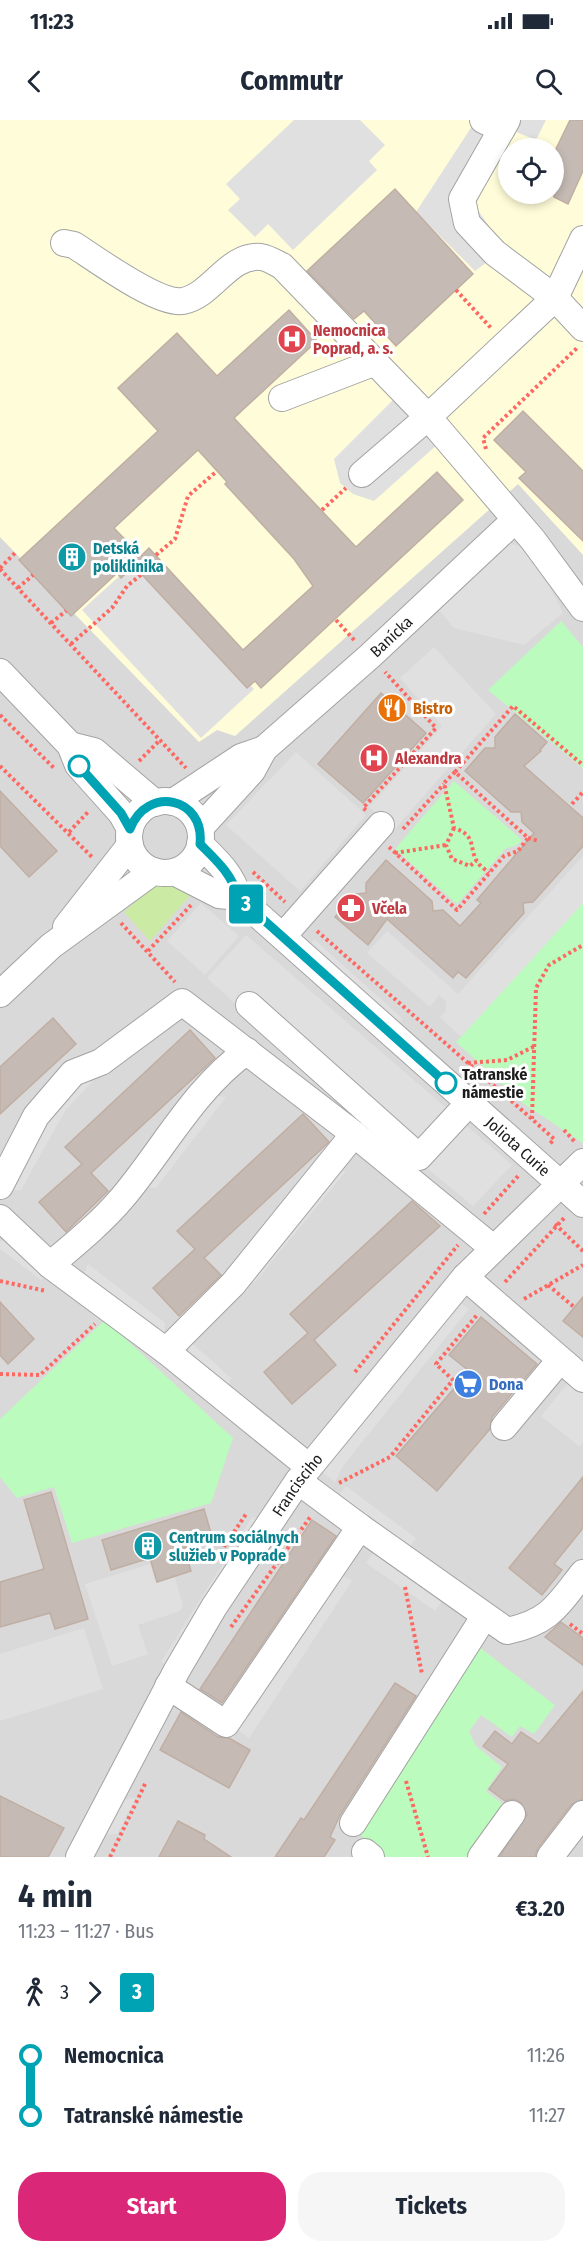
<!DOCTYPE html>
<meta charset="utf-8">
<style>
body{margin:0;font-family:"Fira Sans Condensed",sans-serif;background:#f6f6f7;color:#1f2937;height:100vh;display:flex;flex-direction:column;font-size:22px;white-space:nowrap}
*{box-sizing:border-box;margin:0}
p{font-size:20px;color:#747a83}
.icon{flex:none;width:33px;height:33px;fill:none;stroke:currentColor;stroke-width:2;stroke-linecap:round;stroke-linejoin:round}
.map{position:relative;height:1737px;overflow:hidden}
.drawer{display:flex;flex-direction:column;background:#fff;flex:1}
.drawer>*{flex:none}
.badge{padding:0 12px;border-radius:4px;font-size:21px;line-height:39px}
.controls{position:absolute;left:498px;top:18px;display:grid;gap:12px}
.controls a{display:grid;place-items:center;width:66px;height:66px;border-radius:50%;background:#fff;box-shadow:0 3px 9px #0003;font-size:30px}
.map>.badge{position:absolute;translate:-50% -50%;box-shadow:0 0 0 3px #fff}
.legs{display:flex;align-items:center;gap:9px;height:66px;padding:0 18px;font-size:20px}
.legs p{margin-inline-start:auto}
.head{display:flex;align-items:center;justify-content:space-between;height:102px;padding:0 18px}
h1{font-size:33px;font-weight:700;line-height:45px}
.primary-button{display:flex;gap:12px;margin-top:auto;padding:12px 18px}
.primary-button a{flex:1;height:69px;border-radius:24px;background:#db2777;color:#fff;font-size:24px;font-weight:700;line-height:69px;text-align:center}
.primary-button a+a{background:#f6f6f7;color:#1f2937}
ul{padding:0 18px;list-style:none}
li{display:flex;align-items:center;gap:21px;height:60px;font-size:22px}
li i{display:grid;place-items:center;width:9px;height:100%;margin:0 8px;background:currentColor}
li i::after{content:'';width:15px;height:15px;margin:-8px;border:4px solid;border-radius:50%;background:#fff}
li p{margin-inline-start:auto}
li:first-child i{background:linear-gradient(#0000 50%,currentColor 0)}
li:last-child i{background:linear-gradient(currentColor 50%,#0000 0)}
.status{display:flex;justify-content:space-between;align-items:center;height:42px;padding:0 30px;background:#fff;direction:ltr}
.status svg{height:16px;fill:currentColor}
header{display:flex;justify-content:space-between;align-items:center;height:78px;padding:0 18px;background:#fff;font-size:27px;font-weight:700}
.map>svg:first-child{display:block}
.residential{fill:#dad9d9;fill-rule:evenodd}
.education{fill:#fffdd9;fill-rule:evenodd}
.grass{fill:#cbeaa4}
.park{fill:#bbfbbd}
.parking{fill:#e0e0e0}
.building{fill:#c5bbb4;stroke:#c0aea3;stroke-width:1.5;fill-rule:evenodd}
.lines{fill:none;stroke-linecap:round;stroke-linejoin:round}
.minor-casing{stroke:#a3a3a3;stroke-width:28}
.path{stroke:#fd6962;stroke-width:4;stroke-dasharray:3 3;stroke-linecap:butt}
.minor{stroke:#fff;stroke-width:26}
.line-1-casing{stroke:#fff;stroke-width:14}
.line-1{stroke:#00a3b4;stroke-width:9}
.stop-1-dot{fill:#fff;stroke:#00a3b4;stroke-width:3}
.labels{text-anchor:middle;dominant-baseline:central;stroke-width:6;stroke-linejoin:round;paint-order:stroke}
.health-label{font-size:16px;font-weight:bold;fill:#be3a42;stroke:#fff;text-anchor:start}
.culture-label{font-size:16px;font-weight:bold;fill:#0d838f;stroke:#fff;text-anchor:start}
.street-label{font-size:16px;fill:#1c1c1c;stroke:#fff}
.food-label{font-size:16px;font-weight:bold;fill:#c56008;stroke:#fff;text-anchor:start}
.stop-label{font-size:16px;font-weight:bold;fill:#1c1c1c;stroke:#fff;text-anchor:start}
.shop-label{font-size:16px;font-weight:bold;fill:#366cbe;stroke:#fff;text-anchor:start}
</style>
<div class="status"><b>11:23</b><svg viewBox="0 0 49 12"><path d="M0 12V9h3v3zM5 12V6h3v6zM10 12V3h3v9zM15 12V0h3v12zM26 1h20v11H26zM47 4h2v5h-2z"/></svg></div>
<header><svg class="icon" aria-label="back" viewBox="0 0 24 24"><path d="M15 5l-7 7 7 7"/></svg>Commutr<svg class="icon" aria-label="search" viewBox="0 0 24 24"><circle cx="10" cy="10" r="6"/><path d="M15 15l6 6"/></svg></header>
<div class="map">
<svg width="583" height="1737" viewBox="0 0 583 1737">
<rect width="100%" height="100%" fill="#eee9e1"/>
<path class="residential" d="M0,0h583v1737h-583zM508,28h46v46h-46z"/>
<path class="education" d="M0,0h583v435l-65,-71 -283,252 -18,-6 -18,12 -199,-205zM508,28h46v46h-46z"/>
<path class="grass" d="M163,757l32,13 -45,51 -26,-29z"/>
<g class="park">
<path d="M561,501l22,26v121l-95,-78z"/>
<path d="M454,661l68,59 -5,5 -12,4 -48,55 -62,-55z"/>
<path d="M583,783v240l-59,-39 -68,-62z"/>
<path d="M105,1200l128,118 -22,65 -139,40 -18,-56 -37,11 -17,-21v-58z"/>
<path d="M479,1527l76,58 -21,29 -14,-8 -8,11 -31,-22 -12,16 7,15 26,21 -16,24 22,17 -34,49h-94l-14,-11 -8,-20z"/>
</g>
<g class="parking">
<path d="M294,0h66l25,25 -16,16 8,9 -84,80 -25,-26 -13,13 -27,-27 12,-11 -14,-15z"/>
<path d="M476,0h70l-10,20 -25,-10 -36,76 30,43 -30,22 -59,-59z"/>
<path d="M397,276l41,48 -64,57 -21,-7 -13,-11 -6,-24z"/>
<path d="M510,424l14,3 20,28 19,38 -39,32 -70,-17 -16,-19z"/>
<path d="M135,442l119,127 -53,49 -119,-128z"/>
<path d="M434,527l62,67 -102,116 -25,-23 73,-81 -42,-48z"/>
<path d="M296,632l70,63 -66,76 -74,-66z"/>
<path d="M583,736v47l-122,134 -21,-20 6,-6v-10l-7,-6 -9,12 -63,-54 20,-22 71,63z"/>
<path d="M201,783l38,33 -34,39 -38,-34z"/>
<path d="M246,815l266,230 -39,41 -135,-111 -131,-117z"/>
<path d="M314,819l89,80 -12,15 -90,-81z"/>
<path d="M77,959l15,3 -27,29 -44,79 -16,1 45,-85z"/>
<path d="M210,975l16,2 -70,91 -17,-2z"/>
<path d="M329,1051h17l-91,111 -16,2z"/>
<path d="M8,1117l44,35 -11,8 -41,-31v-7z"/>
<path d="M88,1144l77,59 -1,19 -82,-62z"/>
<path d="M450,1175l19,14 -126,157 -8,16 -24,-18z"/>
<path d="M191,1222l40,36 -4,15 -41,-34z"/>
<path d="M576,1253l7,6v63l-3,5 -39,-31z"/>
<path d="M346,1366l70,52 -10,15 -71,-53z"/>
<path d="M252,1397l16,8 -91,145 -16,-8z"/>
<path d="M375,1430l70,47 -10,14 -69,-48z"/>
<path d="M150,1444l6,19 19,-6 8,29 -3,5 -42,14 10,29 -36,12 -27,-82z"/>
<path d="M339,1453l13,8 -103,157 -13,-9z"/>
<path d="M84,1508l19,61 -103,32v-67z"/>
<path d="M136,1678l-19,36 -15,1 19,-35z"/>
</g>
<g class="building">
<path d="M570,0h13v51l-15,33 -14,-7v-44z"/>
<path d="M395,69l78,85 -77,72 -32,-35 -10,8 -47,-48z"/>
<path d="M289,190l28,31 -83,77 29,31 93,98 81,-75 26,28 -202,188 -6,-7 -8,7 -113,-122 -13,12 -4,-5 -46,43 -52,-56 139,-129 -40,-43 59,-55 40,43zM198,330l29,32 -2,2 69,75 19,27 -70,64 -94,-102 -8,8 -27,-28z"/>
<path d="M523,291l60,60v70l-64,-63 7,-6 -32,-32z"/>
<path d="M381,573l45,40 -63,70 -45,-39z"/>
<path d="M515,594l32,28 -7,8 1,1 -17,15 59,52v28l-50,56 -10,1 1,10 -58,65 -8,-6 -5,6 -66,-59 -19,26 -33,-28 21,-23 10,-1v-10l20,-23 46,41 1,10 10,-1 17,16 21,-23 -4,-3 57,-67 -12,-11 -1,-10h-10l-46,-41 20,-23h10v-11z"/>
<path d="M0,671l57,60 -28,26 -29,-31z"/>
<path d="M53,898l23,26 -76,70v-47z"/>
<path d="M190,910l25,28 -124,115 17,18 -42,41 -27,-30 43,-38 -17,-17z"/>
<path d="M303,994l26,28 -125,116 17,17 -42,41 -26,-28 42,-39 -18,-18z"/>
<path d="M412,1081l28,25 -126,114 22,25 -44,39 -28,-32 44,-39 -18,-19z"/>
<path d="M583,1177v40l-20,-16z"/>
<path d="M0,1182l34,37 -26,25 -8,-9z"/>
<path d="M481,1197l56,47 -45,53 -2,12 -53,62 -41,-35 73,-85 -20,-16z"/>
<path d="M583,1357v51l-29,36 8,6 -20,25 -33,-27z"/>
<path d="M51,1372l37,127 -33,10 -5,-16 -50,14v-45l44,-13 -20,-69z"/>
<path d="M204,1389l9,31 -29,8 7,23 -34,11 -7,-24 -39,12 -9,-30z"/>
<path d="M312,1400l24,16 -114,167 -22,-14z"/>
<path d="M561,1502l22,16v27l-38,-28z"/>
<path d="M395,1563l21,13 -76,119 -10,22 5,3 -11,17h-49l26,-39 3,2z"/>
<path d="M583,1571v108l-12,6 -33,43 -3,9h-36l28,-42 -7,-13 -7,-3 -8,2 -16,-12 19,-25 -25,-18 12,-15 17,13 9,-12 18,12z"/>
<path d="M181,1592l37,25 11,1 21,12 -21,38 -69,-38z"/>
<path d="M0,1676l64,32 -16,29h-48z"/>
<path d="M178,1701l27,14 -1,4 27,18h-72z"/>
</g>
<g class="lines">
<g class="minor-casing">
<g id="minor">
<path d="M483,0l19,9"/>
<path d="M507,0l-45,79 5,24 28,30 60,45 28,30"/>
<path d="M64,123l10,2c22,14 84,60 109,56 30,-6 45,-47 78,-44 7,1 15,6 21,9l146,151 127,-119 28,-59"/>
<path d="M282,278l91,-35"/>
<path d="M362,354l66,-57 105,123 50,68"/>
<path d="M0,552l70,73 8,20 43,48 9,16"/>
<path d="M70,625l24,6 61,52"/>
<circle cx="165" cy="717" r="36"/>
<path d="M173,682l68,-45 23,-8"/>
<path id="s1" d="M200,708l52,-57 12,-22 106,-93 145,-136"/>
<path id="s2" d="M200,724c17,17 32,30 38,53l345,307"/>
<path d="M174,752l45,23 19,2"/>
<path d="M66,807l64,-82"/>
<path d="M283,816l98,-111"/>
<path d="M0,874l51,-48 103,-75"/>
<path d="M249,885l170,152 50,-54"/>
<path d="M0,1066l36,-70 37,-43 28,-11 81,-60 172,132 139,114"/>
<path d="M0,1098l50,47 116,86 143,116"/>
<path d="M50,1145c25,-21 52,-43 73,-68 41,-49 72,-109 124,-146"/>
<path d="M465,1157l118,102"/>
<path d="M166,1231l67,-67 121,-150"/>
<path d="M504,1307l56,-67"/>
<path d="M360,1407l147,104c43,-9 50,-25 76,-58"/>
<path d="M168,1566l58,38 134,-197 -62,-46"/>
<path d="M353,1703l131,-206"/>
<path d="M365,1732l6,5"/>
<path id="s3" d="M79,1737l98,-187 37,-63 84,-126 167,-204 118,-115"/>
<path d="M481,1737l31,-43"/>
<path d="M550,1737l33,-43"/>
</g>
</g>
<g class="path">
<path d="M456,170l35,38"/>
<path d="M486,329l-3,-11 94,-90"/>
<path d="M322,390l24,-22"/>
<path d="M156,435l19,-16 13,-43 29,-25"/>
<path d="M0,448l15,-15"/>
<path d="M0,449l186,199"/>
<path d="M18,468l15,-13"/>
<path d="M336,500l19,21"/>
<path d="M51,503l15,-12"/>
<path d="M71,524l41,-36 15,-22 15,-12"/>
<path d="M0,595l54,53"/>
<path d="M139,641l20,-20"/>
<path d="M0,646l92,91"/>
<path d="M455,652l-11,11 10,45c24,8 14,21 24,35 3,4 8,7 11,10"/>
<path d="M572,684l11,-12"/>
<path d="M366,690l-3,-2 73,-80 -51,-56"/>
<path d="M454,708l-8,17 6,14 18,7 6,-5"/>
<path d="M403,709l41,-45"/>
<path d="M69,712l20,-21"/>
<path d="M528,718l11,3"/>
<path d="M389,727l68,63 47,-54 14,-5 10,-13 -73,-66 58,-66 70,59"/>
<path d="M395,733l51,-8"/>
<path d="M253,752l32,30"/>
<path d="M121,803l54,59"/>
<path d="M317,811l215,188 22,20 -5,6"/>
<path d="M148,831l44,-47"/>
<path d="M468,943l39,-3 28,-14"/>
<path d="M532,999l4,-131 13,-23 34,-20"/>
<path d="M564,1010l11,12"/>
<path d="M484,1094l35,-39"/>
<path d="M555,1104l28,27"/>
<path d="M0,1161l46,10"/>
<path d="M505,1162l60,-65"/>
<path d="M548,1165l26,22"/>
<path d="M524,1179l59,-34"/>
<path d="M355,1252l103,-127"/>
<path d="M0,1254l40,1 55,-51"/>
<path d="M339,1363l51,-26 63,-77 -17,-16 41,-49"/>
<path d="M224,1427l22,-33"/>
<path d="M405,1467l17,87"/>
<path d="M570,1504l13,10"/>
<path d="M231,1507l80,-111"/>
<path d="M406,1661l22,76"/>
<path d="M110,1737l36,-75"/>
</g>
<use href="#minor" class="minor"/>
</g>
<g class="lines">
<g class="line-1-casing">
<path id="line-1" d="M79,646l42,47 9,16c17,-44 75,-32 70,15 17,17 32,30 38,53l208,186"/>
</g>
<use href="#line-1" class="line-1"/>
</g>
<defs>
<g id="hospital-disc" transform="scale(1.5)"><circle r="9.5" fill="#e0444e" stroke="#fff"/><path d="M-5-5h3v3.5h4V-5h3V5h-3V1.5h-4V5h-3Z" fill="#fff"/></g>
<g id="building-disc" transform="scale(1.5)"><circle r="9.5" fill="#0f9aa8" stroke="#fff"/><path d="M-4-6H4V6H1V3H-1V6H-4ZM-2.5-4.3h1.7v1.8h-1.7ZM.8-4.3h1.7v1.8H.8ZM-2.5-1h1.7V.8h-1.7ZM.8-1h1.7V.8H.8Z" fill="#fff"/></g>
<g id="restaurant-disc" transform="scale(1.5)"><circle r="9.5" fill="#e8710a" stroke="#fff"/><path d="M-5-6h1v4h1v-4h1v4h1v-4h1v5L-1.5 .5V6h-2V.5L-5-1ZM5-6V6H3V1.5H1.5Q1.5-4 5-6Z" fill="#fff"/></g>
<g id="pharmacy-disc" transform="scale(1.5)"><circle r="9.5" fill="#e0444e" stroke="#fff"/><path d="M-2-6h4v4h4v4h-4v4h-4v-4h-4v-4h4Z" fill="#fff"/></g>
<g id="supermarket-disc" transform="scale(1.5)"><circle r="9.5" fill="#3f7fe0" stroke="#fff"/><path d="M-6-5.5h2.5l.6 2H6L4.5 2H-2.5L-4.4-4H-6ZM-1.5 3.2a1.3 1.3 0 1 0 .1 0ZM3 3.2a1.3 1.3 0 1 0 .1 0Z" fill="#fff"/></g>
</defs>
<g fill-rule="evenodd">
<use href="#hospital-disc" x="292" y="219"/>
<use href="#building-disc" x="72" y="437"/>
<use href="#restaurant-disc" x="392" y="588"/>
<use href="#hospital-disc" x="374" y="638"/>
<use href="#pharmacy-disc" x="351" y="788"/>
<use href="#supermarket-disc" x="468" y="1264"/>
<use href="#building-disc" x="148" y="1426"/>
</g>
<g class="stop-1-dot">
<circle cx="79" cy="646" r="10"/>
<circle cx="446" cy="963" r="10"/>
</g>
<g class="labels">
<g class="health-label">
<text x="313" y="210">Nemocnica<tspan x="313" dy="18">Poprad, a. s.</tspan></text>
<text x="395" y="638">Alexandra</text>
<text x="372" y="788">Včela</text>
</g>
<g class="culture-label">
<text x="93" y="428">Detská<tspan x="93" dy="18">poliklinika</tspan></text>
<text x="169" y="1417">Centrum sociálnych<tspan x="169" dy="18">služieb v Poprade</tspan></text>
</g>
<g class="street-label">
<text stroke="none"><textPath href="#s1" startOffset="272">Banícka</textPath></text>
<text stroke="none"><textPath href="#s2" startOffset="441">Joliota Curie</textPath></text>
<text stroke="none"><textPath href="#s3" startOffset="432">Francisciho</textPath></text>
</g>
<g class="food-label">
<text x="413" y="588">Bistro</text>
</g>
<g class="stop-label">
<text x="462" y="954">Tatranské<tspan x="462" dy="18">námestie</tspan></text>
</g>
<g class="shop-label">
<text x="489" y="1264">Dona</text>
</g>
</g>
</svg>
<div class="controls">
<a><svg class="icon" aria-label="locate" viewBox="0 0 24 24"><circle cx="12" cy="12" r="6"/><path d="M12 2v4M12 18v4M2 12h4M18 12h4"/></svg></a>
</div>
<b class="badge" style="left:246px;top:784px;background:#00a3b4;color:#fff">3</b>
</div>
<section class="drawer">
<div class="head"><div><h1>4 min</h1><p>11:23 – 11:27 · Bus</p></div><b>€3.20</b></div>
<div class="legs"><svg class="icon" aria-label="walk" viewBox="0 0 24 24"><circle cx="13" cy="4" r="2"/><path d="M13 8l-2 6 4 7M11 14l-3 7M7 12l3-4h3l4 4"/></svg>3<svg class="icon" aria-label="forward" viewBox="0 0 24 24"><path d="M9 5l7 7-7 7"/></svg><b class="badge" style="background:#00a3b4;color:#fff">3</b></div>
<ul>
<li><i style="color:#00a3b4"></i><b>Nemocnica</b><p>11:26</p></li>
<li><i style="color:#00a3b4"></i><b>Tatranské námestie</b><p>11:27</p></li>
</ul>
<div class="primary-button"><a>Start</a><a>Tickets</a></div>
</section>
